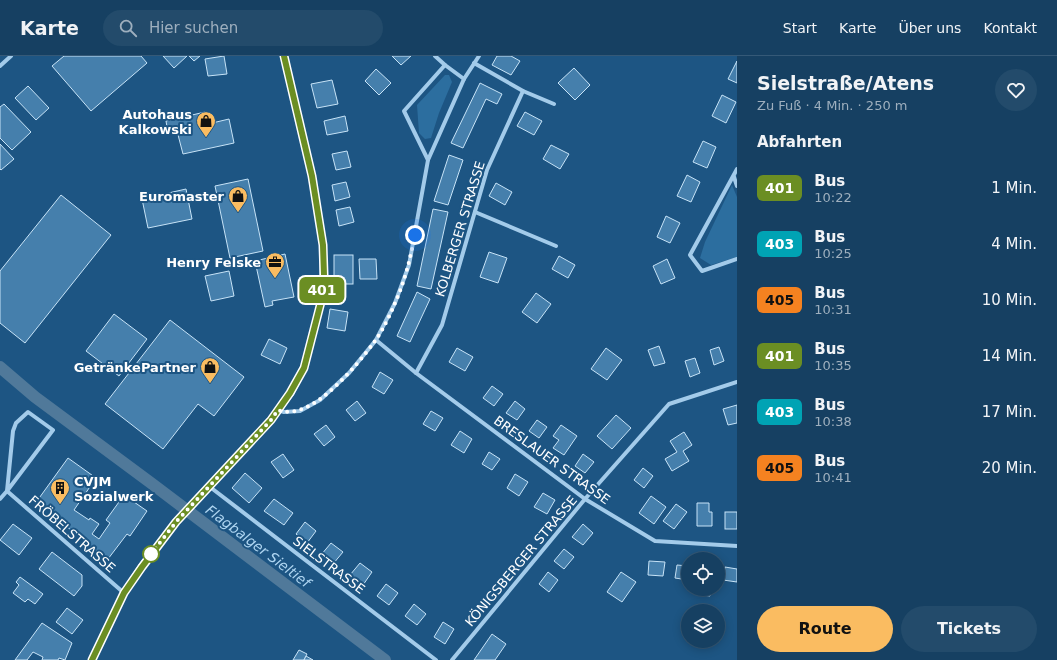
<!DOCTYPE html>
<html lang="de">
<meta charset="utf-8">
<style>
body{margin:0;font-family:"DejaVu Sans",sans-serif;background:#234b6b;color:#f1f3f6;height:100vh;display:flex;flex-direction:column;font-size:15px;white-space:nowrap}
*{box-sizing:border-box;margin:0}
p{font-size:13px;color:#9eafbe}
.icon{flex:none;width:22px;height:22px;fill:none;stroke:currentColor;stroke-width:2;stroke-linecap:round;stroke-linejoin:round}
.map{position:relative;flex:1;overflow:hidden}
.sheet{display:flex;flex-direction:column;background:#164062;width:320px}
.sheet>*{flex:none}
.badge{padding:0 8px;border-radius:6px;font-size:14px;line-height:26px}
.fabs{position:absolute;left:681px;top:496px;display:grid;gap:8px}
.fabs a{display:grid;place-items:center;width:44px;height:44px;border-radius:50%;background:#164062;box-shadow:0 2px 10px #0003,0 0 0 1px #355977;font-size:20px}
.you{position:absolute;width:20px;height:20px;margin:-10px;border:3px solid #fff;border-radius:50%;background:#1a73e8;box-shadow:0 0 0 6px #1a73e833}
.map>.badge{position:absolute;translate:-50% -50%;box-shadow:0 0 0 2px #fff}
h2{padding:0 20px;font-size:15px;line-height:36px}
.round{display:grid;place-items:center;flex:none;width:42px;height:42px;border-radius:21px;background:#234b6b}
.summary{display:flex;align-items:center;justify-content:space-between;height:68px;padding:0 20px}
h1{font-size:19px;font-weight:600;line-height:30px}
.button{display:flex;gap:8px;margin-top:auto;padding:8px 20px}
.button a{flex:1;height:46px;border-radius:24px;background:#fabc61;color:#111;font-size:16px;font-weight:600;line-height:46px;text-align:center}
.button a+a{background:#234b6b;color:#f1f3f6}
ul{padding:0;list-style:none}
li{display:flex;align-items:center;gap:12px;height:56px;padding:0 20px}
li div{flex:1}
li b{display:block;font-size:15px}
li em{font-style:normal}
li .badge{min-width:44px;font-weight:700;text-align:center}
header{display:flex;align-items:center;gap:24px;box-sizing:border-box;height:56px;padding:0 20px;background:#164062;border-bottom:1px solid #355977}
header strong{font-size:19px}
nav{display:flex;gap:22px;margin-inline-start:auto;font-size:14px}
.search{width:280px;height:36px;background:#234b6b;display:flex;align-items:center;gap:10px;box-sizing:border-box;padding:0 14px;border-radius:22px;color:#9eafbe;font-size:15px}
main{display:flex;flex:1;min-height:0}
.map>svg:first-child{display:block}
.green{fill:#2c6e9f}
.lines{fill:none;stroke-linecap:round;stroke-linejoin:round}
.canal{stroke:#50799a;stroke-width:12}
.building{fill:#457fac;stroke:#c7e3f7}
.minor{stroke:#a3cbea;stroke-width:4}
.tertiary{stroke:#a3cbea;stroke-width:7}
.line-casing{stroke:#fff;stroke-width:9}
.line{stroke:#6b8e23;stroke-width:6}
.walk{stroke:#fff;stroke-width:4;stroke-dasharray:0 7.2}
.stop-dot{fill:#fff;stroke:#6b8e23;stroke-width:2}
.labels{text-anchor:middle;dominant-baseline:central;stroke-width:4;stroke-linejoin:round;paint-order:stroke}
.poi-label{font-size:13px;font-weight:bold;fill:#fff;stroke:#1d5583;text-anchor:end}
.street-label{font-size:13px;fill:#fff;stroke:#1d5583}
.water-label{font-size:14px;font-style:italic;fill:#aed5f1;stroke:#1d5583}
</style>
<header>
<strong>Karte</strong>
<div class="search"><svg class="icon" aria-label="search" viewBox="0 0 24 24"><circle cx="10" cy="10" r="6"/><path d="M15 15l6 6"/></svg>Hier suchen</div>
<nav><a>Start</a><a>Karte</a><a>Über uns</a><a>Kontakt</a></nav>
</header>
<main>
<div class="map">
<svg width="737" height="604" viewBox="0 0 737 604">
<rect width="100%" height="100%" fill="#1d5583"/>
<g class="green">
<path d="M445,19h4l3,7 -13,31 -8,25 -6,1 -6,-6 -2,-28z"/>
<path d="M732,129l5,12v60l-26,8 -11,-7 5,-16z"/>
</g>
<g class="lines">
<path class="canal" d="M0,311l35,30 116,86 234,177"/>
</g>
<g class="building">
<path d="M64,0h77l6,7 -56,48 -39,-45z"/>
<path d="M163,0h24l-13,12z"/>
<path d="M189,0h11l-6,5z"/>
<path d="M224,0l3,18 -19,2 -3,-17z"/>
<path d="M392,0h19l-10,9z"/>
<path d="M497,0h14l9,5 -9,14 -19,-10z"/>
<path d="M737,5v22l-9,-4z"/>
<path d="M574,12l16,17 -15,15 -17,-17z"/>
<path d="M376,13l15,14 -12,12 -14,-14z"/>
<path d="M332,24l6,24 -21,4 -6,-24z"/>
<path d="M480,27l22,11 -5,10 -11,-5 -23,49 -12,-5z"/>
<path d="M28,30l21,22 -13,12 -21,-22z"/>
<path d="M722,39l14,7 -10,21 -14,-7z"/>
<path d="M4,48l27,28 -19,18 -12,-12v-31z"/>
<path d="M205,56l3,12 21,-5 5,24 -51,11 -6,-23 -9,2 -2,-12z"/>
<path d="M525,56l17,9 -8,14 -17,-9z"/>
<path d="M345,60l3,15 -21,4 -3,-14z"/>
<path d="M703,85l13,6 -9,21 -14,-6z"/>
<path d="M0,88l14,15 -13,11 -1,-1z"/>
<path d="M551,89l18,9 -9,15 -17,-10z"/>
<path d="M347,95l4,16 -15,3 -4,-16z"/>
<path d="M449,99l14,5 -15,45 -14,-4z"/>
<path d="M687,119l13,7 -9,20 -14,-6z"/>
<path d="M248,123l15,72 -33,7 -15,-72z"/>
<path d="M346,126l4,15 -15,4 -3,-16z"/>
<path d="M496,127l16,9 -7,13 -16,-9z"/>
<path d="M186,133l6,30 -44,9 -6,-29z"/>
<path d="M61,139l50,40 -86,108 -25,-20v-52z"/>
<path d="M350,151l4,15 -15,4 -3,-16z"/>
<path d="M433,153l15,3 -17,77 -14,-3z"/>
<path d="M666,160l14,7 -10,20 -13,-6z"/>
<path d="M489,196l18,6 -9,25 -18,-6z"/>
<path d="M285,198l9,43 -22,4 1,4 -8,2 -10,-46z"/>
<rect x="334" y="199" width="19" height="29"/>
<path d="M559,200l16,9 -7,13 -16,-9z"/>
<path d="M359,203h17l1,20h-17z"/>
<path d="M667,203l8,19 -14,6 -8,-18z"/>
<path d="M229,215l5,25 -23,5 -6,-25z"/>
<path d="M417,236l13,7 -20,43 -13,-6z"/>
<path d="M536,237l15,11 -14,19 -15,-11z"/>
<path d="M330,253l18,3 -3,19 -18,-3z"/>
<path d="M114,258l33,25 -28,37 -33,-25z"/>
<path d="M170,264l74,57 -30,39 -16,-12 -35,45 -58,-45z"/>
<path d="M269,283l18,9 -7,16 -19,-9z"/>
<path d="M659,290l6,17 -11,3 -6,-16z"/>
<path d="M719,291l5,14 -10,4 -4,-15z"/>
<path d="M457,292l16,9 -8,14 -16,-9z"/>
<path d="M606,292l16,12 -15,20 -16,-11z"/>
<path d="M695,302l5,15 -10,4 -5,-16z"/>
<path d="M380,316l13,8 -9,14 -12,-7z"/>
<path d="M492,330l11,8 -9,12 -11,-8z"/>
<path d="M357,345l9,12 -11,8 -9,-11z"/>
<path d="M515,345l10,8 -8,11 -11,-7z"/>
<path d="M737,349v18l-9,2 -5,-16z"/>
<path d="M431,355l12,7 -8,13 -12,-7z"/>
<path d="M616,359l15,13 -19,21 -15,-13z"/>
<path d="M537,364l10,7 -8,11 -10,-7z"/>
<path d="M326,369l9,12 -11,9 -10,-12z"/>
<path d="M561,369l16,11 -13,19 -11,-7 6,-8 -6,-4z"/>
<path d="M460,375l12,8 -8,14 -13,-8z"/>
<path d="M684,376l8,13 -9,6 6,10 -17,10 -7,-12 12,-7 -7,-11z"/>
<path d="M489,396l11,7 -8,11 -10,-6z"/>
<path d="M283,398l11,16 -11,8 -12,-16z"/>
<path d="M583,398l11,8 -9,11 -10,-7z"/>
<path d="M68,402l28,20 -22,32 15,10 1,-2 9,6 -7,10 7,5 11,-16 -4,-3 18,-25 23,16 -17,25 -3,-2 -19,25 -23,-16 1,-2 -23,-17 2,-3 -28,-20z"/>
<path d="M643,412l10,8 -9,12 -10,-8z"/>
<path d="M245,417l17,15 -13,15 -17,-15z"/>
<path d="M515,418l13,8 -9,14 -12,-8z"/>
<path d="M543,437l12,7 -8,14 -13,-7z"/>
<path d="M651,440l15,11 -12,17 -15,-11z"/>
<path d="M274,443l19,14 -9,12 -20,-14z"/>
<path d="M697,447h12v9h3v14h-15z"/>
<path d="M676,448l11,8 -13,17 -11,-8z"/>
<rect x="725" y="456" width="12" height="17"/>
<path d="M305,466l11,9 -9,12 -11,-9z"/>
<path d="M13,468l19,14 -13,17 -19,-15z"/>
<path d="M583,468l10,9 -10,12 -11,-8z"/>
<path d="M331,487l12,9 -10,12 -12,-9z"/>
<path d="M564,493l10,8 -10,12 -10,-8z"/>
<path d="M52,496l30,23v11l-8,10 -35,-27z"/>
<path d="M649,505l16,1 -2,14 -15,-1z"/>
<path d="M360,507l12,9 -9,13 -13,-10z"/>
<path d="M677,509l11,1v14l-13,-2z"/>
<path d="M725,511l12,2v13l-14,-2z"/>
<path d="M548,516l10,8 -9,12 -10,-8z"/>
<path d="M621,516l15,10 -14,20 -15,-10z"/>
<path d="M20,521l23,17 -8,10 -7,-5 -3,3 -12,-9 6,-8 -3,-3z"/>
<path d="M386,528l12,9 -9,12 -12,-9z"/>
<path d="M703,533h8l-1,7 -8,-1z"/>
<path d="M414,548l12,10 -9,11 -12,-9z"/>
<path d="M67,552l16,12 -11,14 -16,-12z"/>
<path d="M443,566l11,7 -9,15 -11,-7z"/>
<path d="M42,567l30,20 -7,17 -6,-2 -1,2h-16l1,-3 -10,-5 -6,8h-12z"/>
<path d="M492,578l14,10 -11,16h-21z"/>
<path d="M299,594l8,4 -3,6h-11z"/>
<path d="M306,600l7,4h-9z"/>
</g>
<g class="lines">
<g class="minor">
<path d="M435,0l10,9"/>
<path d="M474,7l49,28 31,13"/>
<path d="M0,10l11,-10"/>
<path d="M428,104l-24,-49 41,-46 19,14"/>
<path d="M737,113l-47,86 12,16 35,-12"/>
<path d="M734,121l3,9"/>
<path d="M475,156l81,34"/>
<path d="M376,284l40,33 169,126 70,42 82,5"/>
<path d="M416,317l26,-48 45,-155 36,-79"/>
<path d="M278,354l6,2 16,-1 20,-11 29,-27 27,-33 19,-37 14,-38 19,-105 36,-81 15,-23"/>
<path d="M210,431l226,173"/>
<path d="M7,435l117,102"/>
<path d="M0,443l7,-8 46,-61 -25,-18 -12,11 -3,8 -6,60"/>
<path d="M452,604l133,-161 84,-95 68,-22"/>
</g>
<path class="tertiary" d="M92,604l32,-67 17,-26 35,-45 95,-102 20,-27 13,-25 17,-66 2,-27v-30l-11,-69 -28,-120"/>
</g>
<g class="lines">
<g class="line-casing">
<path id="line" d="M92,604l32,-67 18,-26 34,-45 95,-102 19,-27 14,-25 17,-66 3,-27 -1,-30 -11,-69 -28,-120"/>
</g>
<use href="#line" class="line"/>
<path class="walk" d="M151,498l25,-32 95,-102 7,-10c33,13 80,-46 97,-69 8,-11 15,-26 20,-38 10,-22 15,-44 20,-68"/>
</g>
<defs>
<g id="shop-pin" transform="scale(1)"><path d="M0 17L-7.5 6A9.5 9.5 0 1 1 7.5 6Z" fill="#fabc61" stroke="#1d5583"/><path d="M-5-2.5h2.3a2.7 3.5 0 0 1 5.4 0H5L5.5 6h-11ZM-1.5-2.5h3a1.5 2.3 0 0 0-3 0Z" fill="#111"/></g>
<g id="office-pin" transform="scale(1)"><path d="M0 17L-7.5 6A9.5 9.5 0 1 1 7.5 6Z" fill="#fabc61" stroke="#1d5583"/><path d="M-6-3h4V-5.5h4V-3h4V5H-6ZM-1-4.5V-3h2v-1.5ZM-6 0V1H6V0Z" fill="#111"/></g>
<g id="building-pin" transform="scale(1)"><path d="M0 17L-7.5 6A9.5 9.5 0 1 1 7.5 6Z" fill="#fabc61" stroke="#1d5583"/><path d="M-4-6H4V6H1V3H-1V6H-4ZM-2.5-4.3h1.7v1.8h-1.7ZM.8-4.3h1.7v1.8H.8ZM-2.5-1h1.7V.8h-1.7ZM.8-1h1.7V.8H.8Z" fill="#111"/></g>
</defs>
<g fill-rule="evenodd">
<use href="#shop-pin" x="206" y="65"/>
<use href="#shop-pin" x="238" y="140"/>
<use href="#office-pin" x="275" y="206"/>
<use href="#shop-pin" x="210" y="311"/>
<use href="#building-pin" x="60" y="432"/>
</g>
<circle class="stop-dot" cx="151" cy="498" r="8"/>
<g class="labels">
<g class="poi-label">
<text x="192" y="58">Autohaus<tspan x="192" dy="15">Kalkowski</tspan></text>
<text x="224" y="140">Euromaster</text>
<text x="261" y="206">Henry Felske</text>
<text x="196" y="311">GetränkePartner</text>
<text x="74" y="425" text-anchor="start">CVJM<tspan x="74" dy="15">Sozialwerk</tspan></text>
</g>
<g class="street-label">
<text transform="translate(460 173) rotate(-73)">KOLBERGER STRASSE</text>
<text transform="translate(552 404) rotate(36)">BRESLAUER STRASSE</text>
<text transform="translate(72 478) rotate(41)">FRÖBELSTRASSE</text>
<text transform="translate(521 505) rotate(-50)">KÖNIGSBERGER STRASSE</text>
<text transform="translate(329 509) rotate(37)">SIELSTRASSE</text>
</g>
<g class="water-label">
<text transform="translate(258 490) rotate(37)">Flagbalger Sieltief</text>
</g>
</g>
</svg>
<div class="fabs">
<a><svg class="icon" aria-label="locate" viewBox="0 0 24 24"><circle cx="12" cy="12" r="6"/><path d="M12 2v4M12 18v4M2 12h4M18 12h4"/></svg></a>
<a><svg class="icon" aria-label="layers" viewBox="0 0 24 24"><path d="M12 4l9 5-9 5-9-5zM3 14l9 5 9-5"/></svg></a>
</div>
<div class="you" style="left:415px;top:179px"></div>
<b class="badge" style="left:322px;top:234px;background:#6b8e23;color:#fff">401</b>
</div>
<section class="sheet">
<div class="summary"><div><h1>Sielstraße/Atens</h1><p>Zu Fuß · 4 Min. · 250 m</p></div><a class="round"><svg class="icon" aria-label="heart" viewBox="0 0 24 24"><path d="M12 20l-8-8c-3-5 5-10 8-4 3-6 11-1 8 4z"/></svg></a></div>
<h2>Abfahrten</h2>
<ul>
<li><span class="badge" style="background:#6b8e23;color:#fff">401</span><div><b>Bus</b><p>10:22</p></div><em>1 Min.</em></li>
<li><span class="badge" style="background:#00a3b4;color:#fff">403</span><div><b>Bus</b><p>10:25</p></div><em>4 Min.</em></li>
<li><span class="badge" style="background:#f58220;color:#111">405</span><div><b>Bus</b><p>10:31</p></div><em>10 Min.</em></li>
<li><span class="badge" style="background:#6b8e23;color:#fff">401</span><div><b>Bus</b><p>10:35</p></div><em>14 Min.</em></li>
<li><span class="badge" style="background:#00a3b4;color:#fff">403</span><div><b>Bus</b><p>10:38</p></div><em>17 Min.</em></li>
<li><span class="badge" style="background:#f58220;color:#111">405</span><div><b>Bus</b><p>10:41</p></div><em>20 Min.</em></li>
</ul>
<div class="button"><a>Route</a><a>Tickets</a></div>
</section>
</main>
